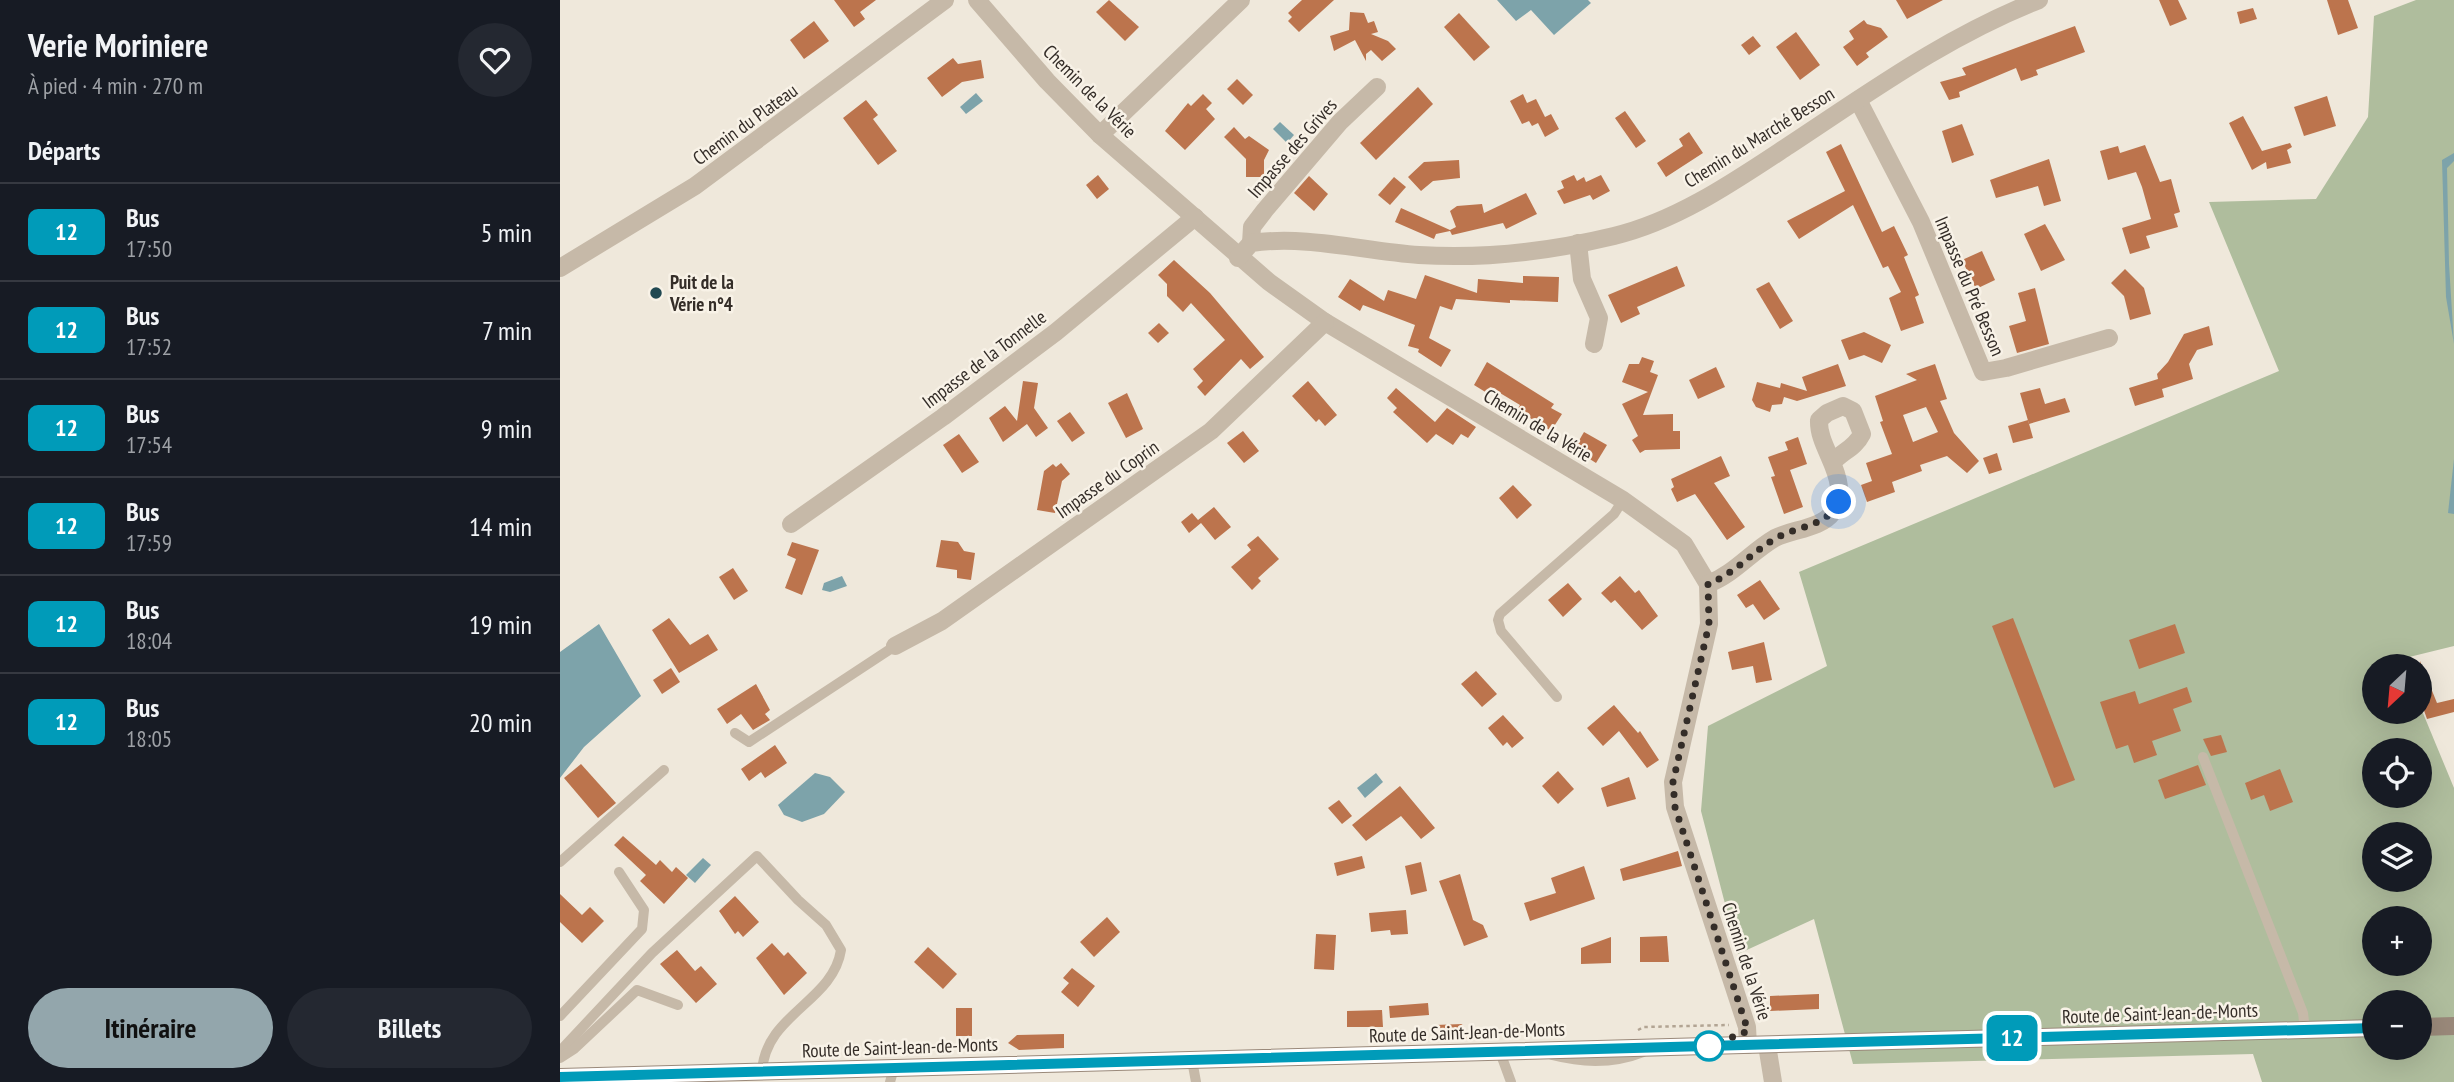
<!DOCTYPE html>
<html lang="fr">
<meta charset="utf-8">
<style>
body{margin:0;font-family:"PT Sans Narrow",sans-serif;background:#242831;color:#f1f3f6;height:100vh;display:flex;flex-direction:column;font-size:26px;white-space:nowrap}
*{box-sizing:border-box;margin:0}
p{font-size:23px;color:#9ea1a6}
.icon{flex:none;width:38px;height:38px;fill:none;stroke:currentColor;stroke-width:2;stroke-linecap:round;stroke-linejoin:round}
.map{position:relative;flex:1;overflow:hidden}
.side{display:flex;flex-direction:column;background:#171b24;width:560px}
.side>*{flex:none}
.badge{padding:0 14px;border-radius:10px;font-size:24px;line-height:46px}
.needle{width:46px;rotate:206deg}
.fabs{position:absolute;left:1802px;top:654px;display:grid;gap:14px}
.fabs a{display:grid;place-items:center;width:70px;height:70px;border-radius:50%;background:#171b24;box-shadow:0 7px 28px #0002;font-size:35px}
.you{position:absolute;width:35px;height:35px;margin:-18px;border:5px solid #fff;border-radius:50%;background:#1a73e8;box-shadow:0 0 0 10px #1a73e833}
.map>.badge{position:absolute;translate:-50% -50%;box-shadow:0 0 0 4px #fff}
h2{padding:0 28px;font-size:26px;line-height:63px}
.round{display:grid;place-items:center;flex:none;width:74px;height:74px;border-radius:37px;background:#242831}
.summary{display:flex;align-items:center;justify-content:space-between;height:119px;padding:0 28px}
h1{font-size:33px;font-weight:700;line-height:52px}
.action{display:flex;gap:14px;margin-top:auto;padding:14px 28px}
.action a{flex:1;height:80px;border-radius:42px;background:#93a6ac;color:#111;font-size:28px;font-weight:700;line-height:80px;text-align:center}
.action a+a{background:#242831;color:#f1f3f6}
ul{padding:0;list-style:none}
li{display:flex;align-items:center;gap:21px;height:98px;padding:0 28px;border-top:2px solid #363941}
li div{flex:1}
li b{display:block;font-size:26px}
li em{font-style:normal}
li .badge{min-width:77px;font-weight:700;text-align:center}
main{display:flex;flex:1;min-height:0}
.map>svg:first-child{display:block}
.green{fill:#afbd9d;fill-rule:evenodd}
.water{fill:#7da3aa}
.building{fill:#bc744d;fill-rule:evenodd}
.lines{fill:none;stroke-linecap:round;stroke-linejoin:round}
.path{stroke:#b2a493;stroke-width:2.5;stroke-dasharray:3.5 3.5;stroke-linecap:butt}
.lane{stroke:#c6b9a8;stroke-width:10}
.street{stroke:#c6b9a8;stroke-width:18}
.secondary{stroke:#9a897a;stroke-width:18}
.line-casing{stroke:#fff;stroke-width:16}
.line{stroke:#009bb9;stroke-width:10}
.walk{stroke:#342d28;stroke-width:7;stroke-dasharray:0 12.6}
.poi-dot{fill:#214952;stroke:#f8f2e7;stroke-width:2.5}
.stop-dot{fill:#fff;stroke:#009bb9;stroke-width:3.5}
.labels{text-anchor:middle;dominant-baseline:central;stroke-width:5;stroke-linejoin:round;paint-order:stroke}
.street-label{font-size:19px;fill:#342d28;stroke:#f8f2e7}
.poi-label{font-size:19px;font-weight:bold;fill:#342d28;stroke:#f8f2e7;text-anchor:start}
</style>
<main>
<section class="side">
<div class="summary"><div><h1>Verie Moriniere</h1><p>À pied · 4 min · 270 m</p></div><a class="round"><svg class="icon" aria-label="heart" viewBox="0 0 24 24"><path d="M12 20l-8-8c-3-5 5-10 8-4 3-6 11-1 8 4z"/></svg></a></div>
<h2>Départs</h2>
<ul>
<li><span class="badge" style="background:#009bb9;color:#fff">12</span><div><b>Bus</b><p>17:50</p></div><em>5 min</em></li>
<li><span class="badge" style="background:#009bb9;color:#fff">12</span><div><b>Bus</b><p>17:52</p></div><em>7 min</em></li>
<li><span class="badge" style="background:#009bb9;color:#fff">12</span><div><b>Bus</b><p>17:54</p></div><em>9 min</em></li>
<li><span class="badge" style="background:#009bb9;color:#fff">12</span><div><b>Bus</b><p>17:59</p></div><em>14 min</em></li>
<li><span class="badge" style="background:#009bb9;color:#fff">12</span><div><b>Bus</b><p>18:04</p></div><em>19 min</em></li>
<li><span class="badge" style="background:#009bb9;color:#fff">12</span><div><b>Bus</b><p>18:05</p></div><em>20 min</em></li>
</ul>
<div class="action"><a>Itinéraire</a><a>Billets</a></div>
</section>
<div class="map">
<svg width="1894" height="1082" viewBox="0 0 1894 1082">
<rect width="100%" height="100%" fill="#efe8db"/>
<path class="green" d="M1856,0h38v646l-53,13 3,8h-29v45h45v-6l34,82v294h-192l-9,-28 -400,10 -39,-145 -76,35 -37,-143 7,-85 119,-60 -28,-94 480,-201 -70,-169 107,-3 52,-82 6,-101zM1815,751h45v45h-45zM1815,835h45v45h-45zM1815,919h45v45h-45zM1815,1003h45v45h-45z"/>
<g class="water">
<path d="M937,0h91l3,3 -37,32 -23,-25 -15,11z"/>
<path d="M416,93l7,8 -17,13 -6,-7z"/>
<path d="M720,122l14,13 -7,8 -14,-14z"/>
<path d="M1894,153v8l-7,7 2,96 5,80 -8,-47 -4,-137z"/>
<path d="M1894,459v55l-6,-1z"/>
<path d="M282,576l5,10 -17,6 -8,-2 2,-7z"/>
<path d="M39,624l42,72 -57,51 -24,31v-126z"/>
<path d="M255,773l15,4 15,15 -21,22 -22,8 -18,-7 -6,-10z"/>
<path d="M816,773l7,9 -18,16 -8,-10z"/>
<path d="M143,858l8,7 -16,18 -9,-8z"/>
</g>
<g class="building">
<path d="M274,0h42l-16,12 5,7 -11,8z"/>
<path d="M549,0l30,27 -14,14 -29,-29z"/>
<path d="M742,0h32l-35,32 -11,-11 4,-4 -4,-4z"/>
<path d="M1336,0h47l-36,19z"/>
<path d="M1599,0h19l9,19 -17,7z"/>
<path d="M1767,0h21l10,28 -20,7z"/>
<path d="M1693,8l4,11 -17,5 -3,-12z"/>
<path d="M790,12l14,1 4,10 6,-2 4,11 -7,2 17,7 8,8 -14,12 -11,-11 -5,4v7l-11,-21 -21,11 -4,-15 19,-6z"/>
<path d="M899,13l31,34 -16,14 -30,-34z"/>
<path d="M1304,20l3,4 14,4 7,9 -22,16 3,4 -12,9 -14,-19 11,-8 -5,-8z"/>
<path d="M254,21l15,20 -25,18 -14,-19z"/>
<path d="M1515,26l10,26 -49,18 2,5 -17,6 -5,-13 -57,24 1,5 -11,3 -9,-18 26,-7 -4,-7z"/>
<path d="M1236,32l24,33 -20,15 -24,-33z"/>
<path d="M1193,36l8,10 -12,9 -8,-10z"/>
<path d="M393,58l5,6 23,-4 3,18 -22,4 -20,15 -15,-19z"/>
<path d="M677,79l16,16 -10,10 -16,-16z"/>
<path d="M858,87l15,17 -57,56 -16,-17z"/>
<path d="M643,94l9,9 -6,6 9,10 -30,31 -20,-19 23,-28 3,3z"/>
<path d="M963,94l4,9 9,-4 9,18 6,-3 8,15 -14,8 -7,-14 -6,3 -3,-5 -7,3 -12,-23z"/>
<path d="M1767,96l9,30 -32,10 -10,-29z"/>
<path d="M306,100l12,15 -5,4 24,32 -19,14 -35,-47z"/>
<path d="M1065,111l21,30 -10,7 -21,-30z"/>
<path d="M1683,116l19,35 28,-8 2,4 -5,3 4,13 -24,6 -1,-7 -14,8 -23,-47z"/>
<path d="M1402,124l12,31 -22,8 -10,-32z"/>
<path d="M674,127l11,12 4,-3 20,14 -5,10v17h-18v-18l-22,-22z"/>
<path d="M1129,132l14,21 -37,24 -9,-14 26,-17 -4,-7z"/>
<path d="M1281,144l41,88 12,-6 14,29 -4,2 15,38 -4,2 9,26 -23,8 -12,-33 12,-6 -13,-26 -5,2 -30,-63 -54,34 -12,-18 58,-30 -19,-39z"/>
<path d="M1585,145l15,37 11,-3 9,33 -6,2 4,13 -32,9 4,12 -20,6 -8,-26 29,-9 -9,-32 -6,-15 -28,8 -8,-29 18,-5 2,7z"/>
<path d="M1489,159l12,42 -17,5 -6,-20 -42,12 -6,-18z"/>
<path d="M899,160l1,18 -27,3 -12,10 -13,-14 16,-15z"/>
<path d="M538,175l11,14 -12,10 -11,-14z"/>
<path d="M1014,175l3,6 7,-4 2,5 15,-7 9,16 -17,9 -3,-5 -26,9 -7,-13 7,-3 -3,-7z"/>
<path d="M749,176l19,18 -14,17 -20,-18z"/>
<path d="M834,177l12,10 -16,18 -12,-10z"/>
<path d="M966,193l11,21 -31,15 -3,-6 -51,12 -2,-4 -14,3 -2,5 -39,-17 6,-14 49,22 6,-3 -6,-16 7,-5 25,-2 2,9z"/>
<path d="M1485,224l20,36 -24,11 -17,-37z"/>
<path d="M1422,251l13,29 -19,9 -14,-29z"/>
<path d="M614,260l36,33 54,64 -14,12 -9,-10 -36,37 -8,-9 6,-6 -10,-12 32,-29 -34,-37 -8,9 -16,-16v-12l-9,-9z"/>
<path d="M1117,266l8,20 -48,21 3,7 -19,9 -13,-28z"/>
<path d="M1565,269l19,19 7,26 -21,6 -6,-24 -13,-13z"/>
<path d="M865,275l52,18 1,-14 45,4v-7l36,1 -1,25 -48,-2v3l-54,-4 -4,11 -12,-4 -11,32 22,12 -10,17 -23,-15 1,-3 -11,-3 7,-21 -52,-20 -3,6 -22,-14 12,-18 34,22 4,-11 28,9z"/>
<path d="M1209,282l24,39 -13,8 -24,-40z"/>
<path d="M1475,288l14,56 -32,9 -8,-27 17,-5 -8,-28z"/>
<path d="M599,323l10,10 -11,10 -10,-10z"/>
<path d="M1649,326l4,19 -16,5 -8,14 4,15 -31,10 2,8 -29,9 -6,-18 29,-9 -1,-5 11,-12 16,-28z"/>
<path d="M1304,332l27,13 -9,18 -18,-8 -15,5 -8,-20z"/>
<path d="M1082,357l12,4 -4,11 8,3 -15,40 30,-1v17h7v18l-35,1 -5,3 -8,-13 6,-4 -16,-32 26,-12 -26,-10 7,-18h10z"/>
<path d="M927,362l67,42 -3,4 11,6 -11,17 -34,-21 3,-5 -30,-18 -3,6 -13,-8z"/>
<path d="M1278,364l8,22 -49,15 -13,-4 -2,7 -10,1 -2,7 -14,-5 -4,-7 5,-18 23,6 1,-5 26,8 -5,-14z"/>
<path d="M1375,364l12,35 -7,2 14,32 25,28 -12,12 -20,-17 -27,9 2,6 -30,11 3,10 -28,10 -6,-17 11,-4 -6,-18 26,-9 -12,-32 3,-1 -8,-25 42,-16 -11,-6zM1366,407l12,25 -25,10 -10,-27z"/>
<path d="M1156,367l9,20 -27,12 -9,-19z"/>
<path d="M463,381l15,2 -4,25 14,20 -12,9 -9,-13 -24,18 -14,-24 16,-12 12,15z"/>
<path d="M748,381l29,34 -12,11 -6,-7 -3,3 -24,-26z"/>
<path d="M836,388l39,34 12,-14 29,19 -8,11 -7,-4 -8,11 -17,-11 -9,9 -34,-31 4,-4 -10,-10z"/>
<path d="M1480,388l5,16 20,-6 5,14 -41,12 -9,-31z"/>
<path d="M567,393l16,36 -17,9 -18,-35z"/>
<path d="M510,412l15,21 -13,9 -15,-21z"/>
<path d="M1468,420l5,18 -20,5 -5,-17z"/>
<path d="M683,431l16,20 -15,12 -17,-20z"/>
<path d="M1024,432l23,13 -11,18 -22,-14z"/>
<path d="M399,434l20,28 -17,11 -19,-28z"/>
<path d="M1238,437l9,27 -17,6 13,37 -19,7 -13,-37 4,-1 -7,-19 20,-7 -3,-8z"/>
<path d="M1437,453l5,17 -13,4 -6,-16z"/>
<path d="M1161,456l9,20 -16,7 31,44 -18,13 -32,-46 -18,8 -6,-13 3,-2 -3,-8z"/>
<path d="M501,463l9,11 -8,7 -7,32 -18,-3 7,-39 9,-7 3,3z"/>
<path d="M953,485l19,20 -15,14 -18,-21z"/>
<path d="M654,507l17,20 -16,13 -14,-17 -12,10 -8,-11 11,-9 6,7z"/>
<path d="M698,536l21,23 -21,19 3,3 -9,9 -21,-23 20,-17 -4,-5z"/>
<path d="M381,540l17,2 6,9 11,2 -4,27 -14,-2v-8l-21,-3z"/>
<path d="M232,542l27,8 -17,45 -17,-7 11,-29 -9,-4z"/>
<path d="M173,568l15,23 -14,9 -15,-23z"/>
<path d="M1060,576l15,17 4,-3 19,26 -16,14 -27,-30 -4,3 -10,-10z"/>
<path d="M1200,580l20,29 -16,11 -11,-16 -7,4 -9,-13z"/>
<path d="M1008,583l14,16 -19,18 -15,-17z"/>
<path d="M109,618l21,27 18,-11 10,16 -39,23 -27,-43z"/>
<path d="M1453,618l62,162 -21,8 -62,-162z"/>
<path d="M1615,624l10,29 -46,16 -10,-29z"/>
<path d="M1204,642l8,38 -16,3 -3,-17 -21,4 -4,-18z"/>
<path d="M1860,661l17,42 17,-4v13l-27,7 -7,-20z"/>
<path d="M111,668l9,14 -18,12 -9,-14z"/>
<path d="M916,671l21,23 -15,13 -21,-23z"/>
<path d="M196,684l14,26 -5,4 5,6 -17,10 -12,-16 -14,10 -10,-15z"/>
<path d="M1627,687l5,15 -19,7 8,22 -29,10 5,14 -23,8 -6,-18 -12,4 -16,-47 35,-11 4,13z"/>
<path d="M1054,705l24,28 2,-2 19,29 -12,8 -28,-37 -16,15 -16,-18z"/>
<path d="M943,715l21,23 -12,10 -5,-6 -4,4 -15,-18z"/>
<path d="M1661,735l6,17 -16,4 -8,-17z"/>
<path d="M215,745l12,18 -22,15 -4,-6 -12,9 -8,-12z"/>
<path d="M21,764l35,39 -18,15 -34,-40z"/>
<path d="M1638,765l8,20 -41,14 -7,-19z"/>
<path d="M1720,769l13,33 -23,9 -6,-16 -13,5 -6,-17z"/>
<path d="M998,771l16,18 -16,15 -16,-18z"/>
<path d="M1069,777l7,22 -29,8 -6,-19z"/>
<path d="M840,786l35,42 -14,11 -20,-23 -35,25 -14,-16z"/>
<path d="M779,800l13,16 -10,8 -14,-16z"/>
<path d="M63,836l33,29 4,-5 12,12 4,-5 12,11 -24,26 -24,-23 6,-6 -32,-30z"/>
<path d="M1118,851l4,15 -59,15 -3,-12z"/>
<path d="M802,856l3,12 -28,8 -3,-13z"/>
<path d="M861,862l6,29 -16,4 -6,-29z"/>
<path d="M1024,866l11,33 -65,22 -6,-18 32,-10 -5,-15z"/>
<path d="M900,874l13,46 10,5 5,12 -24,9 -25,-65z"/>
<path d="M0,894l22,21 8,-8 14,14 -22,22 -22,-21z"/>
<path d="M175,896l24,26 -16,15 -5,-6 -3,3 -16,-23z"/>
<path d="M846,910l2,24 -17,1 -1,-5 -19,2 -2,-19z"/>
<path d="M547,917l13,15 -26,25 -14,-15z"/>
<path d="M756,934l20,1 -2,35 -20,-1z"/>
<path d="M1107,936l2,26h-29v-25z"/>
<path d="M1051,937v26l-30,1v-16z"/>
<path d="M212,943l12,13 4,-4 19,21 -23,22 -28,-37z"/>
<path d="M368,947l29,27 -14,15 -29,-27z"/>
<path d="M117,950l18,21 6,-5 16,18 -21,19 -36,-39z"/>
<path d="M512,968l23,18 -17,21 -17,-15 8,-9 -6,-5z"/>
<path d="M1259,994v15l-49,2v-15z"/>
<path d="M868,1003l1,12 -39,3 -1,-12z"/>
<rect x="396" y="1008" width="16" height="28"/>
<path d="M822,1010l1,17h-36v-16z"/>
<path d="M902,1024l5,15 -31,1 -1,-15z"/>
<path d="M504,1034v14l-45,2 -11,-7 9,-8z"/>
</g>
<g class="lines">
<path class="path" d="M1078,1030l6,-3 85,-2"/>
<g class="lane">
<path d="M997,697l-56,-66 -3,-11 2,-6 114,-100 9,-14"/>
<path d="M175,733l14,9 146,-96"/>
<path d="M1643,757l100,256 2,17"/>
<path d="M0,862l104,-92"/>
<path d="M0,1016l82,-87 2,-19 -25,-38"/>
<path d="M0,1051l92,-98 105,-97 41,44 28,25 15,25c-8,52 -76,64 -79,122"/>
<path d="M940,1052l11,30"/>
<path d="M992,1055c31,8 61,9 91,-3"/>
<path d="M0,1058l14,-9 63,-59 41,15"/>
<path d="M632,1060l4,22"/>
<path d="M330,1082l4,-14"/>
</g>
<g class="street">
<path d="M417,0l70,81 53,54 169,147 56,40 298,178 61,44 24,40 1,40 -36,158 2,25 72,220 1,18"/>
<path d="M1298,100l63,122 62,150 23,-4 103,-30"/>
<path d="M540,135l141,-135"/>
<path d="M691,243l1,-16 13,-17 75,-88 37,-35"/>
<path d="M1018,243l4,36 17,39 -5,26"/>
<path d="M678,258l13,-15c56,-8 112,8 168,12 64,4 133,-4 195,-19 63,-15 121,-55 174,-90 82,-54 159,-110 251,-146"/>
<path d="M0,268l135,-82 250,-186"/>
<path d="M231,524l152,-107 113,-85 139,-115"/>
<path d="M1148,584c26,-10 43,-32 67,-46 17,-9 46,-9 58,-26 6,-7 7,-16 6,-25 -2,-24 -21,-44 -20,-67l8,-7 16,-7 10,5 9,23c-7,14 -19,17 -29,28"/>
<path d="M335,646l47,-25 269,-190 114,-109"/>
<path d="M1207,1045l6,37"/>
</g>
<g class="secondary">
<path d="M1860,1027l34,-1"/>
<path d="M0,1077l1815,-49"/>
</g>
</g>
<g class="lines">
<g class="line-casing">
<path id="line" d="M0,1077l1815,-49"/>
</g>
<use href="#line" class="line"/>
<path class="walk" d="M1149,1046l39,-15 -73,-224 -2,-25 36,-158 -1,-40c26,-10 42,-30 65,-44 23,-15 51,-11 66,-38"/>
</g>
<circle class="poi-dot" cx="96" cy="293" r="7"/>
<circle class="stop-dot" cx="1149" cy="1046" r="14"/>
<g class="labels">
<g class="street-label">
<text transform="translate(530 91) rotate(45)">Chemin de la Vérie</text>
<text transform="translate(185 124) rotate(-36)">Chemin du Plateau</text>
<text transform="translate(1199 137) rotate(-32)">Chemin du Marché Besson</text>
<text transform="translate(732 148) rotate(-49)">Impasse des Grives</text>
<text transform="translate(1410 286) rotate(67)">Impasse du Pré Besson</text>
<text transform="translate(424 359) rotate(-37)">Impasse de la Tonnelle</text>
<text transform="translate(978 425) rotate(31)">Chemin de la Vérie</text>
<text transform="translate(547 479) rotate(-35)">Impasse du Coprin</text>
<text transform="translate(1187 961) rotate(72)">Chemin de la Vérie</text>
<text transform="translate(1600 1013) rotate(-2)">Route de Saint-Jean-de-Monts</text>
<text transform="translate(907 1032) rotate(-2)">Route de Saint-Jean-de-Monts</text>
<text transform="translate(340 1047) rotate(-2)">Route de Saint-Jean-de-Monts</text>
</g>
<g class="poi-label">
<text x="110" y="282">Puit de la<tspan x="110" dy="22">Vérie n°4</tspan></text>
</g>
</g>
</svg>
<div class="fabs">
<a><svg class="needle" viewBox="-14 -14 28 28"><path d="M0-13l5 13h-10z" fill="#e53935"/><path d="M0 13l5-13h-10z" fill="#9ea1a6"/></svg></a>
<a><svg class="icon" aria-label="locate" viewBox="0 0 24 24"><circle cx="12" cy="12" r="6"/><path d="M12 2v4M12 18v4M2 12h4M18 12h4"/></svg></a>
<a><svg class="icon" aria-label="layers" viewBox="0 0 24 24"><path d="M12 4l9 5-9 5-9-5zM3 14l9 5 9-5"/></svg></a>
<a>+</a>
<a>−</a>
</div>
<div class="you" style="left:1279px;top:502px"></div>
<b class="badge" style="left:1452px;top:1038px;background:#009bb9;color:#fff">12</b>
</div>
</main>
